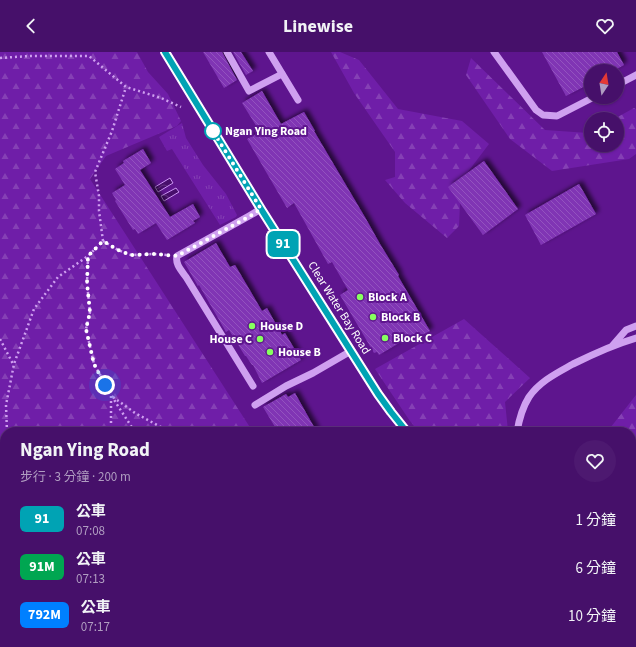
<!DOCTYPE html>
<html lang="zh-TW">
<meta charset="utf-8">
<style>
body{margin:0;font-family:"Source Sans 3","Noto Sans TC",sans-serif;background:#4d1970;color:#f1f3f6;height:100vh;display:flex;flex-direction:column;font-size:15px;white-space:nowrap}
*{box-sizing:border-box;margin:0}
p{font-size:13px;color:#b09dc1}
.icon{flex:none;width:22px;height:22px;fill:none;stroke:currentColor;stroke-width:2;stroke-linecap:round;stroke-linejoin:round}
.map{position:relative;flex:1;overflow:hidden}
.panel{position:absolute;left:0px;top:375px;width:636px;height:220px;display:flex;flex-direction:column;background:#46106a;border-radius:16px 16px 0 0;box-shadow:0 1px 3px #0004,0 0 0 1px #5e307e}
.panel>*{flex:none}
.badge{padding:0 8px;border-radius:6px;font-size:14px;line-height:26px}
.needle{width:26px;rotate:12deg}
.controls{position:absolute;left:584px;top:12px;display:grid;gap:8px}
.controls a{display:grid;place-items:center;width:40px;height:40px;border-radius:50%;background:#46106a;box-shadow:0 1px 3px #0004,0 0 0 1px #5e307e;font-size:20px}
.you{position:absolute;width:20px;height:20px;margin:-10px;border:3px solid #fff;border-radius:50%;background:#1a73e8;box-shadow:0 0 0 6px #1a73e833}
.map>.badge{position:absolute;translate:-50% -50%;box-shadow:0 0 0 2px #fff}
.round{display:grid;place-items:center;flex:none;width:42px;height:42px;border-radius:21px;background:#4d1970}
.headline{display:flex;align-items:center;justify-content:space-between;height:68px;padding:0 20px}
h1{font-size:19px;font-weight:700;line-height:30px}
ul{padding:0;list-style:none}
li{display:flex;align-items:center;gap:12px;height:48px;padding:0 20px}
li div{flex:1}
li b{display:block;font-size:15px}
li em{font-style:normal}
li .badge{min-width:44px;font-weight:700;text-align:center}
header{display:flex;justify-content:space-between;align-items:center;height:52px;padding:0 20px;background:#46106a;font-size:18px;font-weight:700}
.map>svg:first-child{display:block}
.grass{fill:url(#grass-tufts)}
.forest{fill:url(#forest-firs)}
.water{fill:url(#water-waves);stroke:#ca93f3}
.building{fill:url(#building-back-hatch);filter:url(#shadow)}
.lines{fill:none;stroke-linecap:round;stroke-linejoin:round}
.path{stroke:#cfa0f0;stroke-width:2.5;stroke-dasharray:2 3;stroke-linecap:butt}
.minor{stroke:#cfa0f0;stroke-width:7}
.major{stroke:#f7e9ff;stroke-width:10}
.line-casing{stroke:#fff;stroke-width:9}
.line{stroke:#00a3b4;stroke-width:6}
.walk{stroke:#fff;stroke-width:4;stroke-dasharray:0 7.2}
.stop-dot{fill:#fff;stroke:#00a3b4;stroke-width:2}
.poi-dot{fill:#87ff5f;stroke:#5e158e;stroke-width:1.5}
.labels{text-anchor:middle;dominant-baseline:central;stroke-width:4;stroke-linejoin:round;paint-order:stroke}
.stop-label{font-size:12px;font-weight:bold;fill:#fff;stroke:#5e158e;text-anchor:start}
.poi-label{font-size:12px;font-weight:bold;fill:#fff;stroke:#5e158e;text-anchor:start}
.street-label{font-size:12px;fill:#fff;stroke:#5e158e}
</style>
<header><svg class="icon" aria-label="back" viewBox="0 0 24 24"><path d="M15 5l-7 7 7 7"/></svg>Linewise<svg class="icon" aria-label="heart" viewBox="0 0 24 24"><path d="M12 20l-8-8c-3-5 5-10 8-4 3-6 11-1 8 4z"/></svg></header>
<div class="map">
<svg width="636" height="595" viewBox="0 0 636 595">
<defs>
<pattern id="grass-tufts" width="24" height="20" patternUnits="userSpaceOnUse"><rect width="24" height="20" fill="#6f1ea8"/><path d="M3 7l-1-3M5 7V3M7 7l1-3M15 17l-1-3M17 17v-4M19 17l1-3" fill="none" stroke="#8540b5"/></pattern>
<pattern id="forest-firs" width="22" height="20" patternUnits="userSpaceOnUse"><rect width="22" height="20" fill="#6f1ea8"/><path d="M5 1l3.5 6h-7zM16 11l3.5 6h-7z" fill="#8540b5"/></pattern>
<pattern id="water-waves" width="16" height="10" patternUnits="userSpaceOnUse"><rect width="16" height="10" fill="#470e6b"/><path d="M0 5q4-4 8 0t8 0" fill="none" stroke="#633281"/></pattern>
<pattern id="building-back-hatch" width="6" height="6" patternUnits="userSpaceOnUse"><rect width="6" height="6" fill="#8035b4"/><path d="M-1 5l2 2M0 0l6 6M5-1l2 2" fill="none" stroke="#9353bf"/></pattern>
<filter id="shadow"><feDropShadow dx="3.5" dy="-3.5" stdDeviation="2" flood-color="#0009"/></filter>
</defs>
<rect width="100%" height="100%" fill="#5e158e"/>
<path class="grass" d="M182,71l4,15 17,27 23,29 11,21 -1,2 -16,8 -48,-76 -5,2 -8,-14z"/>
<g class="forest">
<path d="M0,0h137l11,20 20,22 13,27 -4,5 -71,30 -16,23 163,253h-248v210h413l-7,5h-411z"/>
<path d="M331,0h9l19,8 39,49 64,12 27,23 -28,37 -2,45 -12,12 -42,-35 -20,-23 10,-3v-25l-41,-59z"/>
<path d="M471,6l74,72 43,3 3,-2v14h26v-26h-3l20,-11 2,1v45l-7,5 -77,12 -42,-32 -44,-64z"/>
<path d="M464,267l66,59 -25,24 3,29 -1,1h-88l-9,-11 -35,-52z"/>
<path d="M636,343v252h-79l-2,-5h76v-210h-24z"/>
</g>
<g class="water">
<path d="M170,126l3,5 -15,9 -3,-5z"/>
<path d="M176,136l3,4 -15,9 -3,-5z"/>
</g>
<g class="building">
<path d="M203,0h19l15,28 -13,8z"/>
<path d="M233,0h8l12,19 -7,4z"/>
<path d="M542,0h75l7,13 -11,6h-22v12l-25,13z"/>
<path d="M262,39l19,33 23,-12 11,19h-1l52,88 14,25 19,31 -1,1 32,55 -13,7 -3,-4 -35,21 -2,-3 -3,1 -34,-58 8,-5 -16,-28 -4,2 -34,-61 -7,5 -40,-69 13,-7 -18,-29z"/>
<path d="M143,97l8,14 -11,7 30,47 23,-13 7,13 -7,4 2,2 -28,17 -11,-17 -18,11 -3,-5 -2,1 -18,-29 1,-1 -4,-7 13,-8 -10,-16 9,-6 -1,-2z"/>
<path d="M484,109l34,48 -35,26 -35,-48z"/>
<path d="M579,132l17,30 -55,31 -16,-30z"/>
<path d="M216,191l14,24 5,-2 27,46 5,-3 15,27 3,-2 16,27 -39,23 -9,-18h-1l-6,-9h-1l-16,-26 -3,2 -23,-40 -4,-7 -1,1 -14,-24z"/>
<path d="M295,341l15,27 7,12h-39l-15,-25 23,-13 2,3z"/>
</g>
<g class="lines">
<g class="path">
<path d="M0,6l30,-2h59l37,31 35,11 20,9"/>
<path d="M103,189l-4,-30v-15l-4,-24 17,-41 14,-44"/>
<path d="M88,205l-1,26 3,29 -4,17 8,35 22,39 19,29"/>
<path d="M0,287l13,25"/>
<path d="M111,344v36"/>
<path d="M113,345l22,16 35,19"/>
<path d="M7,380l-1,-27 8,-41 20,-55 24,-32 30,-21 15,-15 15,9 13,5 23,-1 13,1"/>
<path d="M0,432l5,-19"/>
<path d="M0,547l5,10"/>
<path d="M631,549l5,2"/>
<path d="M20,590l3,5"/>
<path d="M101,590l2,5"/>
<path d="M176,590l1,5"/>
<path d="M236,590l1,5"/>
</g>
<g class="minor">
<path d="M227,0l22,39 33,-17"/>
<path d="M269,0l29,48"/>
<path d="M494,0l42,58 7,5 14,1 37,-19"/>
<path d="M617,33l19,-10"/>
<path d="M613,293l13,-15 10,-4"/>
<path d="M253,334l-67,-109c-5,-7 -11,-13 -9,-21l72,-40 12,-7"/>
<path d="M255,353l31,-19 27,-13 38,-22"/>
<path d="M517,380c2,-12 5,-24 12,-35 11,-16 28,-24 44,-33 22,-11 39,-19 63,-26"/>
</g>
<g class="major">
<path d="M165,0l96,157 117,185 13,18 16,20"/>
<path d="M529,590l1,5"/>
</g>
</g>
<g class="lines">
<g class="line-casing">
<path id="line" d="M165,0l96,157 117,185 13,18 16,20"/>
</g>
<use href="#line" class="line"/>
<path class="walk" d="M105,333l-11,-21 -8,-35 4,-17 -3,-29 1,-27 15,-15 15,9 13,5 23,-1 23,2 73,-40 11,-7 -50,-81 2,3"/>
</g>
<circle class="stop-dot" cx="213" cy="79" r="8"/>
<g class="poi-dot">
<circle cx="360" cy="245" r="4"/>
<circle cx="373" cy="265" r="4"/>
<circle cx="252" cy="274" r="4"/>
<circle cx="385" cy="286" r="4"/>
<circle cx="260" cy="287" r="4"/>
<circle cx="270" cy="300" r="4"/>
</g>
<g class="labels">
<g class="stop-label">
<text x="225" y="79">Ngan Ying Road</text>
</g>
<g class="poi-label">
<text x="368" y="245">Block A</text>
<text x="381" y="265">Block B</text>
<text x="260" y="274">House D</text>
<text x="393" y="286">Block C</text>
<text x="252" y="287" text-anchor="end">House C</text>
<text x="278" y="300">House B</text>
</g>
<g class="street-label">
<text transform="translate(339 256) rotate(58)">Clear Water Bay Road</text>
</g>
</g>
</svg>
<div class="controls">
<a><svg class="needle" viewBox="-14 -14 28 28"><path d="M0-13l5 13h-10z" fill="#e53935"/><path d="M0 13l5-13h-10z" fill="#b09dc1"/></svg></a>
<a><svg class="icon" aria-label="locate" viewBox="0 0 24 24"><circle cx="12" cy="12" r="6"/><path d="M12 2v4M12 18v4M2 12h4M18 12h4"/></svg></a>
</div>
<div class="you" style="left:105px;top:333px"></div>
<b class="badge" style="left:283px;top:192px;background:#00a3b4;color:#fff">91</b>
<section class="panel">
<div class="headline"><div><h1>Ngan Ying Road</h1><p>步行 · 3 分鐘 · 200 m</p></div><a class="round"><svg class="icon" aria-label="heart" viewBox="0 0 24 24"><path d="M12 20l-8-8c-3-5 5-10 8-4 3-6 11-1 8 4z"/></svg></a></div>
<ul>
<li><span class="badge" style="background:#00a3b4;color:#fff">91</span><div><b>公車</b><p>07:08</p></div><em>1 分鐘</em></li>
<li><span class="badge" style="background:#00a651;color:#fff">91M</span><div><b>公車</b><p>07:13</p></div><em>6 分鐘</em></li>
<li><span class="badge" style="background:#0080ff;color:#fff">792M</span><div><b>公車</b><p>07:17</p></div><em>10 分鐘</em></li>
</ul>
</section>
</div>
